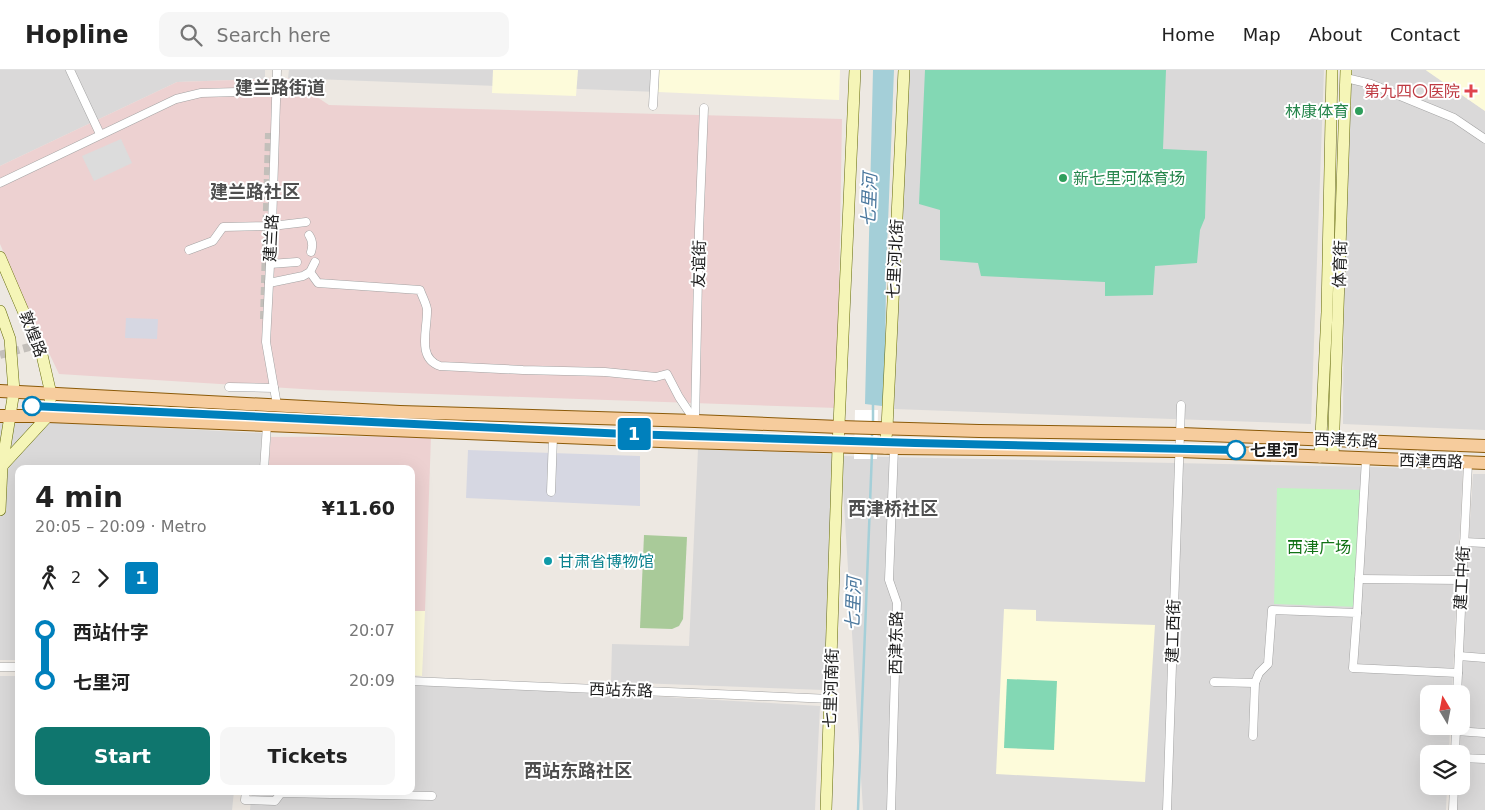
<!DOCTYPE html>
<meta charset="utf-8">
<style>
body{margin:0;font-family:"DejaVu Sans","Noto Sans SC",sans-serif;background:#f6f6f6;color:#222;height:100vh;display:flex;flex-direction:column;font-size:19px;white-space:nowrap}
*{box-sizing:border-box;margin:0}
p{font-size:16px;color:#767676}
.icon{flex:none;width:28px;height:28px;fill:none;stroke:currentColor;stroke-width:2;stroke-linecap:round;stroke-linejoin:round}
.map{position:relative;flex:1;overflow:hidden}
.side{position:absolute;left:15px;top:395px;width:400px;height:330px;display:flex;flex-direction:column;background:#fff;border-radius:10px;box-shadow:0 5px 20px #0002}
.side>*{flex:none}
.badge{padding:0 10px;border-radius:4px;font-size:18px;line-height:32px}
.needle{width:32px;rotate:350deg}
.controls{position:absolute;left:1420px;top:615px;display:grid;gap:10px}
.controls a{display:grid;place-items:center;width:50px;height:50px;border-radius:10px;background:#fff;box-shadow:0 5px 20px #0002;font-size:25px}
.map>.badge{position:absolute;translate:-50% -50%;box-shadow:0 0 0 2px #fff}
.legs{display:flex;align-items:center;gap:8px;height:55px;padding:0 20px;font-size:16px}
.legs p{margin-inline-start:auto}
.summary{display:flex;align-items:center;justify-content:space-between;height:85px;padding:0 20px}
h1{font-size:28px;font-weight:600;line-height:38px}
.cta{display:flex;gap:10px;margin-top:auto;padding:10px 20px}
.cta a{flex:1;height:58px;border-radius:10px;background:#0f766e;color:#fff;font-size:20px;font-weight:600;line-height:58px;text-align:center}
.cta a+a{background:#f6f6f6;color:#222}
ul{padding:0 20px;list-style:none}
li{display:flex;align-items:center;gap:18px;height:50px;font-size:19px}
li i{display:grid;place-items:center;width:8px;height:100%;margin:0 6px;background:currentColor}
li i::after{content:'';width:12px;height:12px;margin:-6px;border:4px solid;border-radius:50%;background:#fff}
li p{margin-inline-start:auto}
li:first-child i{background:linear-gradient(#0000 50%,currentColor 0)}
li:last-child i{background:linear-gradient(currentColor 50%,#0000 0)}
header{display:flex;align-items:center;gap:30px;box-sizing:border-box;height:70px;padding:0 25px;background:#fff;border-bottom:1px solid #e0e0e0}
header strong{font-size:24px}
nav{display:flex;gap:28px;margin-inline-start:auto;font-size:18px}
.search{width:350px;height:45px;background:#f6f6f6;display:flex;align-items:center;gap:12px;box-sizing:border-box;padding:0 18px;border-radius:10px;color:#767676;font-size:19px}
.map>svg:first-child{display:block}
.residential{fill:#dad9d9}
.commercial{fill:#edd1d1}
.education{fill:#fdfbda}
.forest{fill:#a9ca99}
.park{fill:#c0f5c2}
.pitch{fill:#83d8b4}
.parking{fill:#dcdcdc}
.plaza{fill:#d6d7e2}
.water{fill:#a4cfd8}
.pier{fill:#fff}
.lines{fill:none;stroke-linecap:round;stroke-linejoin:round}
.stream{stroke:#a4cfd8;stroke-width:2.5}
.street-tunnel{stroke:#c3bfba;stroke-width:8;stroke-dasharray:8 4;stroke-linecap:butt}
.street-casing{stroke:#a3a3a3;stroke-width:9}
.secondary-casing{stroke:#646a0b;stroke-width:12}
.primary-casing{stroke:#8b5a08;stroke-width:14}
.street{stroke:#fff;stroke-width:8}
.secondary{stroke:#f5f5b7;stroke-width:11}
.primary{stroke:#f6cc9d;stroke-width:12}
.line-1-casing{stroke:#fff;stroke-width:11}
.line-1{stroke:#0080bc;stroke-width:8}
.health-dot{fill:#e0444e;stroke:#fff;stroke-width:2}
.leisure-dot{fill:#2e9e5b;stroke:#fff;stroke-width:2}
.stop-1-dot{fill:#fff;stroke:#0080bc;stroke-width:2.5}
.culture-dot{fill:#0f9aa8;stroke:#fff;stroke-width:2}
.labels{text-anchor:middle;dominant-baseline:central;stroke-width:4;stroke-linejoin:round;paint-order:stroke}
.health-label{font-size:16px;fill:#be3a42;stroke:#fff;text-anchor:end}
.leisure-label{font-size:16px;fill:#27864d;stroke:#fff;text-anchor:end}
.street-label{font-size:16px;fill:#1c1c1c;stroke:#fff}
.stop-label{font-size:16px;font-weight:bold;fill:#1c1c1c;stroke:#fff;text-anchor:start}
.park-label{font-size:16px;fill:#117215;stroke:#fff}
.culture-label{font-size:16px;fill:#0d838f;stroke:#fff;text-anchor:start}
.neighbourhood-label{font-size:18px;font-weight:bold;fill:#4f4f4f;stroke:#fff}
.water-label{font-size:18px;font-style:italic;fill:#4b789e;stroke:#fff}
</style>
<header>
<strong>Hopline</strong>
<div class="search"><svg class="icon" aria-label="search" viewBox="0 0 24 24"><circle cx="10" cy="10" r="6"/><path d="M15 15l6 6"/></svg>Search here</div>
<nav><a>Home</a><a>Map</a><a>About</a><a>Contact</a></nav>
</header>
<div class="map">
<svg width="1485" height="740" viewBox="0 0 1485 740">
<rect width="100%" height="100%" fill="#ede8e2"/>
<g class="residential">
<path d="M0,0h265v9l-88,3 -177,84z"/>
<path d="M289,0h370l-1,22 -370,-14z"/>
<path d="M907,0h417l-13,354 -417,-15z"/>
<path d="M1345,0h81l59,41v319l-142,-6z"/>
<path d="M0,350l262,13 -2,36h-241v191h-19z"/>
<path d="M698,379l136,5 -10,236 -213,-8 1,-38 77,2z"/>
<path d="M841,386l622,13 -11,225h-23v32h21l-1,28h-20v32h18l-1,24h-583z"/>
<path d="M1473,404h12v336h-32l1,-24h7v-32h-5l2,-28h3v-32h-2z"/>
<path d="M0,606h19v115h215l-2,19h-232z"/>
<path d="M411,612l409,24 -5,104h-565l2,-19h159z"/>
</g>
<g class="commercial">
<path d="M288,8l41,27 513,14 -5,289 -519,-18 -259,-16 -29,-61 -30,-69v-78l177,-84z"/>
<path d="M431,366l-6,175h-14v-142h-143l3,-32z"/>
</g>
<g class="education">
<path d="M493,0h85l-2,26 -84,-3z"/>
<path d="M659,0h181l-1,30 -181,-8z"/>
<path d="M1426,0h59v41l-58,-40z"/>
<path d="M1004,539l32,1v11l119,4 -10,157 -149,-8z"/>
<path d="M411,541h14l-3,65 -11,-1z"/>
</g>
<path class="forest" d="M644,465l43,2 -4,82 -4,7 -7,3 -32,-1z"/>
<path class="park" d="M1277,418l88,2 -4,117 -87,-3z"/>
<g class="pitch">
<path d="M925,0h241l-3,79 44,2 -2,67 -5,12 -3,33 -42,3 -2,29 -48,1v-14l-124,-6 -3,-13 -38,-3v-50l-21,-6z"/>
<path d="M1007,609l50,2 -3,69 -50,-2z"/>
</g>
<path class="parking" d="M121,69l11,24 -38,18 -12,-25z"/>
<g class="plaza">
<path d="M126,248l32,1 -1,20 -32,-1z"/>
<path d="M468,380l172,6v50l-174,-8z"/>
</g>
<path class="water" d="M873,0h21l-8,205 -1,100 -3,31 -17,-2z"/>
<path class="pier" d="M855,340h23l-1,49h-23z"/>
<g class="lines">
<g class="stream">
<path d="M873,354v-20"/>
<path d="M872,374v-12"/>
<path d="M858,740l14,-358"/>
</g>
<g class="street-tunnel">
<path d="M264,249l5,-186"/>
<path d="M0,285l44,-12"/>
</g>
<g class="street-casing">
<g id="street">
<path d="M70,0l30,64"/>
<path d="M1346,8l25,6 83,34 31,21"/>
<path d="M653,36l2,-36"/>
<path d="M0,113l176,-84 25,-6 75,-2"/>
<path d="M309,165c4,6 4,11 2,17"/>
<path d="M189,180l24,-9 10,-14 49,-1 34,-4"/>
<path d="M270,194l27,-2"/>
<path d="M310,202l8,11 102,7c2,6 6,13 7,19 1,19 -11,49 13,57l83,4 82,2 51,5 11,-3 12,23 16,24"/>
<path d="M269,213l34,-7 7,-4 5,-10"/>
<path d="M229,317l45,1"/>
<path d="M277,335l-11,-63 6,-116 5,-156"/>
<path d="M695,351l4,-191 5,-122"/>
<path d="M264,399l3,-44"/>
<path d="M551,422l2,-55"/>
<path d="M1464,472l21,1"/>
<path d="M1359,509l103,1"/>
<path d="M1357,543l9,-154"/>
<path d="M1459,586l26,2"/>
<path d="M0,597h19"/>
<path d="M411,611l420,18"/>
<path d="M1214,612l41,1"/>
<path d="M1457,624l11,-231"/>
<path d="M1456,661l29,2"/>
<path d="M1253,666l2,-53 4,-10 9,-9 4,-54 85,3 -4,55 105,5"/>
<path d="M1455,684l1,-26"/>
<path d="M1461,688l24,1"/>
<path d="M246,721l-1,9 30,1 6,-8 151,3"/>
<path d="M891,740l6,-207 -8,-23 5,-132"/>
<path d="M1167,740l14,-405"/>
<path d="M1453,740l1,-24"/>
</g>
</g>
<g class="secondary-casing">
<g id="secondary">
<path d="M0,187l42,98 9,39 -3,22 -46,50"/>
<path d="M0,241l10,28 4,52 -12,75 -2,44"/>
<path d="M885,378l2,-20 17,-358"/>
<path d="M1320,387l7,-145 5,-242"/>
<path d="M1333,387l13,-387"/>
<path d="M826,740l12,-363 17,-377"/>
</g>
</g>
<g class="primary-casing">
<g id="primary">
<path d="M0,321l400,21 295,9 144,6 140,4 202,3 304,12"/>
<path d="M0,346h48l637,26 209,6 286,3 305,12"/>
</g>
</g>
<use href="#street" class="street"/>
<use href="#secondary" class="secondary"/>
<use href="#primary" class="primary"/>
</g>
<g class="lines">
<g class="line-1-casing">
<path id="line-1" d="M32,336l594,28 289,9 321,7"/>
</g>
<use href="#line-1" class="line-1"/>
</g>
<path class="health-dot" d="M1468.5 13.5h5v5h5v5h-5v5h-5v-5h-5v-5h5z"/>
<g class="leisure-dot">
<circle cx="1359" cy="41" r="5"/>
<circle cx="1063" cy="108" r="5"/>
</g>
<g class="stop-1-dot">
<circle cx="32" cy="336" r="9"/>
<circle cx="1236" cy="380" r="9"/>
</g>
<circle class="culture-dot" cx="548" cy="491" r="5"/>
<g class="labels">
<g class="health-label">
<text x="1460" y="21">第九四〇医院</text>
</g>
<g class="leisure-label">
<text x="1349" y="41">林康体育</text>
<text x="1073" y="108" text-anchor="start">新七里河体育场</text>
</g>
<g class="street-label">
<text transform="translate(271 168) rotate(-87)">建兰路</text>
<text transform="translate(895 189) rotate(-87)">七里河北街</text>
<text transform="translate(699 194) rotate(-89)">友谊街</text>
<text transform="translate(1340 194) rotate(-88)">体育街</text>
<text transform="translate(33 264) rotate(69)">敦煌路</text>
<text transform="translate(1346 370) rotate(2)">西津东路</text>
<text transform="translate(1431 391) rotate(2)">西津西路</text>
<text transform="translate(1462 508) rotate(-87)">建工中街</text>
<text transform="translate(1173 561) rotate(-88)">建工西街</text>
<text transform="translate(896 573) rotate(-89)">西津东路</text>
<text transform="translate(831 618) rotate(-88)">七里河南街</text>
<text transform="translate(621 620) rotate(2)">西站东路</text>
</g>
<g class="stop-label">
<text x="1250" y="380">七里河</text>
</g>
<g class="park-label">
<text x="1319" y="477">西津广场</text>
</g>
<g class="culture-label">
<text x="558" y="491">甘肃省博物馆</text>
</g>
<g class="neighbourhood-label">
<text x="280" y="17">建兰路街道</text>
<text x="255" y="121">建兰路社区</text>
<text x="893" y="438">西津桥社区</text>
<text x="578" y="700">西站东路社区</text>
</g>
<g class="water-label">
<text transform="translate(869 130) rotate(-88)">七里河</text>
<text transform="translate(853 534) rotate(-88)">七里河</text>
</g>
</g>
</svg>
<div class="controls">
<a><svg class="needle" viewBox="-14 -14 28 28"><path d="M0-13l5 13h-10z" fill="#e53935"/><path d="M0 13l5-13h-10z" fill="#767676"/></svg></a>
<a><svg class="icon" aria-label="layers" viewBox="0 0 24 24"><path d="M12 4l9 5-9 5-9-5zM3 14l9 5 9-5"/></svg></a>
</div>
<b class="badge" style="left:634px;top:364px;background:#0080bc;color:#fff">1</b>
<section class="side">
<div class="summary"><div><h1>4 min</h1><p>20:05 – 20:09 · Metro</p></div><b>¥11.60</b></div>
<div class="legs"><svg class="icon" aria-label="walk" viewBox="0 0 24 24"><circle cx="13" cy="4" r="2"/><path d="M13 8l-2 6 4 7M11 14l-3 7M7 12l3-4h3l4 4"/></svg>2<svg class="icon" aria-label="forward" viewBox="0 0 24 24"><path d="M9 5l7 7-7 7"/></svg><b class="badge" style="background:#0080bc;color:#fff">1</b></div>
<ul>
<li><i style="color:#0080bc"></i><b>西站什字</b><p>20:07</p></li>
<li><i style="color:#0080bc"></i><b>七里河</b><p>20:09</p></li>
</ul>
<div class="cta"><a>Start</a><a>Tickets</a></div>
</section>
</div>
